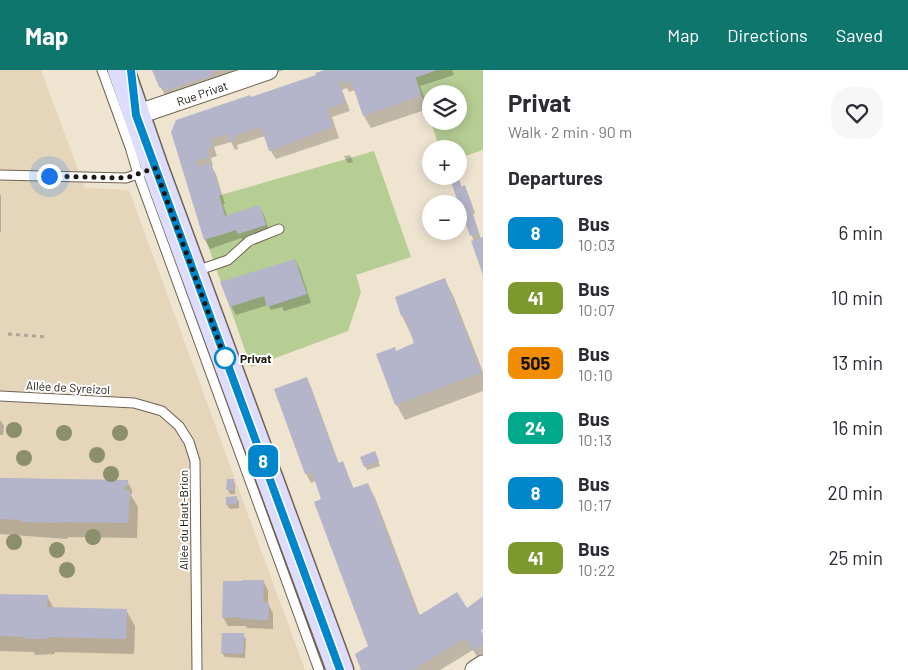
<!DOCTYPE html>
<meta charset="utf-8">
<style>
body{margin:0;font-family:Barlow,sans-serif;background:#f7f7f7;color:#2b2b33;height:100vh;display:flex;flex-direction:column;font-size:19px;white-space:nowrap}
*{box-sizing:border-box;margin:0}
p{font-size:16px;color:#7c7c81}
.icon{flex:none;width:28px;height:28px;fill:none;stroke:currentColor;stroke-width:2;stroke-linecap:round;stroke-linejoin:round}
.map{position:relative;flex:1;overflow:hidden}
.side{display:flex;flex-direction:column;background:#fff;width:425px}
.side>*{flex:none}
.badge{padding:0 10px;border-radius:8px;font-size:18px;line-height:32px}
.buttons{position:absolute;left:422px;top:15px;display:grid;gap:10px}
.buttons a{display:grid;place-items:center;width:45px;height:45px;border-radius:50%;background:#fff;box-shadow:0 2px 12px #0003;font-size:25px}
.you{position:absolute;width:25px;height:25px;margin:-12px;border:4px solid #fff;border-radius:50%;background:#1a73e8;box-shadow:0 0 0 8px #1a73e833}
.map>.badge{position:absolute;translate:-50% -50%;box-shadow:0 0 0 2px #fff}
h2{padding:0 25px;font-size:19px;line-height:45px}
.round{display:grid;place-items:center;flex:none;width:52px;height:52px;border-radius:20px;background:#f7f7f7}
.summary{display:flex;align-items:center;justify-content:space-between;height:85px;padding:0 25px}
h1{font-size:24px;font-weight:700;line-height:38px}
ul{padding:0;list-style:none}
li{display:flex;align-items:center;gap:15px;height:65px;padding:0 25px}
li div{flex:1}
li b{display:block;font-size:19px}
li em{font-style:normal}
li .badge{min-width:55px;font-weight:700;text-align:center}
header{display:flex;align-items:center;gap:30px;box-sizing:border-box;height:70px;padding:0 25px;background:#0f766e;color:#fff}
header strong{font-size:24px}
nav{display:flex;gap:28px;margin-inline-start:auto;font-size:18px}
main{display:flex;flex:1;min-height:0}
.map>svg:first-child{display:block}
.built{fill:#e5d6bb}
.green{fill:#b6cd94;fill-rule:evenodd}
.shadow{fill:#0003}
.building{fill:#b4b5ca}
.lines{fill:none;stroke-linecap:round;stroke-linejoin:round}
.lane-casing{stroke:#6d6352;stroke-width:11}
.street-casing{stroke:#6d6352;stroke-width:21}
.secondary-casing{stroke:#6d6352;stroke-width:29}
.path{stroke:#aea595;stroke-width:3;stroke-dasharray:4 4;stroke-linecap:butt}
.lane{stroke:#fff;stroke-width:9}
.street{stroke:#fff;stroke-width:19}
.secondary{stroke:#dedcfc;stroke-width:26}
.tree{fill:#8b8f6b}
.line-casing{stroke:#fff;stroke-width:11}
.line{stroke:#0086cb;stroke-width:8}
.walk{stroke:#1d1912;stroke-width:5;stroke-dasharray:0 9}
.stop-dot{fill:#fff;stroke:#0086cb;stroke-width:2.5}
.labels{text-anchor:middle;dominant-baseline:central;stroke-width:4;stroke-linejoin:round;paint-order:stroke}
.street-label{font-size:12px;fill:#1d1912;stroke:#fff}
.stop-label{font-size:12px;font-weight:bold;fill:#1d1912;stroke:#fff;text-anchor:start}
</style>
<header>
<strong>Map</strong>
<nav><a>Map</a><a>Directions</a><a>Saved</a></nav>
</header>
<main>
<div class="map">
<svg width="483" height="600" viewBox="0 0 483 600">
<rect width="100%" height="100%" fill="#efe4d0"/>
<path class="built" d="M0,0h41l44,118 44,2 176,480h-305z"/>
<g class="green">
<path d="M413,0h70v80l-24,8v-9h-19zM431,24h28v27h-28z"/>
<path d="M374,81l37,106 -55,18 5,17 -13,39 -97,36 -58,-164z"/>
</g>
<g class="shadow">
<path d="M154,0h130l-42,14 -73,18 -9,-16z"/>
<path d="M329,0h123l2,5 -34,11 8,23 -57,19 -7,-12 -9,-26 -6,2 -2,-4 -5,2 8,21 -18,6 7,21 -63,21 -6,-9 -5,-14 -28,9 1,4 -3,1 -4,-8 -17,5 3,9 -6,2 2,8h-2l5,8 9,30h-2l4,12 32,-10 5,9 6,19 -26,9 -3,-5 -31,11 -5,-9 -33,-108 79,-33 64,-22z"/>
<path d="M350,85l3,7 -5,1 -4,-7z"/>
<path d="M450,106h8l4,12 3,-1 2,4 8,22 -2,1 8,25 2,-1v34l-9,-30z"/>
<path d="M0,124l1,2v36h-1z"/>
<path d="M295,190l5,9 11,34 -27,8 -2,-4 -11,3 -3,-5 -32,10 -5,-9z"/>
<path d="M444,209l9,16 30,77v19l-78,29 -9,-16v-52l20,-8 -14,-28 -6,-18z"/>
<path d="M306,309l5,8 28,77 3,-1 12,26 14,-5 8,16 44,116 63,20v26l-2,1 -8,-13 -33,20h-77l7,-24 -47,-146 -7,-19 -5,2 -5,-9 -31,-84z"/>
<path d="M0,350l4,6 -1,9h-3z"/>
<path d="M377,387l3,9 -13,4 -2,-4z"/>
<path d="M0,408l127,3 5,9v4h-2l8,13 -1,31 -69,-1 -1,2 -67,-5z"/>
<path d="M228,410h5l2,4v10h-5l-2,-4z"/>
<path d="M236,427l3,5v6l-9,1 -3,-4 1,-7z"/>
<path d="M263,511l5,9v14l5,9v16l-26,-1 -1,-2h-18l-5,-9z"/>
<path d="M0,525l47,1 7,13 72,1 9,16 -1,28 -79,-2v2l-20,1 -1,-3 -34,-1z"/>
<path d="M243,565l3,4 -1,19 -20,-1 -3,-4z"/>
</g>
<g class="building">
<path d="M152,0h65l-6,2 1,4 -46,14 -7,-3z"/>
<path d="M325,0h112l-22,8 6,18 -58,20 -12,-35 -8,3 -2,-4 -3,1 8,21 -19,7 6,18 -64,24 -8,-24 -28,9 2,4 -6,2 -2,-8 -17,5 3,8 -6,2 2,8 -13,4 2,6 13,-4 10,32h-2l6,21 35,-11 6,20 -28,9 -2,-4 -32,10 -33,-108 5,-12 74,-25 1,2 65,-22 -1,-2z"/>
<path d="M449,106h9l3,11 4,-2 8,24 -2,1 8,23 -9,3z"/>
<path d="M483,167v38l-12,-34z"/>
<path d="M295,189l12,35 -40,13 -3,-11 -34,11 -10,-25z"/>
<path d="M445,208l36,95 -86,32 -19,-51 19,-7 1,4 18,-8 -10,-28 -3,1 -6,-19z"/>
<path d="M307,307l31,86 5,-2 10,27 15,-5 50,133 39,-24 10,16 16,-12v33l-2,1 2,4v11l-10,6 -8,-13 -52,32h-52l-6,-16 13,-8 -54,-144 7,-3 -9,-27 -7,2 -31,-85z"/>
<path d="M375,381l4,10 -15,6 -4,-10z"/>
<path d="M0,408l128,2v5l-3,1 -1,4 6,1 -2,32 -69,-1v1l-38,-1v-2l-21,-1z"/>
<path d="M227,409h7v11h-8z"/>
<path d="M237,426v8l-11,1v-8z"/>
<path d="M242,510h22l-1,22 6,1 -1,17 -27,-1v-2l-19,1 1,-37h19z"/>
<path d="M0,524l48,1 -1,12 80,2 -1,30 -79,-2v2h-22v-2l-25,-1z"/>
<path d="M222,563h22l-1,21 -22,-1z"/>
</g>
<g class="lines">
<g class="lane-casing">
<g id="lane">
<path d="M102,0l28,77 8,27 181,496"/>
<path d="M0,105l126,3 15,-5"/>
<path d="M196,201l32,-11 21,-19 30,-12"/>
<path d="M0,326l134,7 28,8 17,15 10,16 6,19 2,209"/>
</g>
</g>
<g class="street-casing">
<g id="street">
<path d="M136,45l132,-45"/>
<path d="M475,600l8,-5"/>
</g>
</g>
<g class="secondary-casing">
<path id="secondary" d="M121,0l34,98 185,502"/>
</g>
<path class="path" d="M8,264l39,3"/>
<use href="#lane" class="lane"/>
<use href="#street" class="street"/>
<use href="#secondary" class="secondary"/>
</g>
<g class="tree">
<circle cx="14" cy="360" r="8"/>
<circle cx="64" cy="363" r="8"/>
<circle cx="120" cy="363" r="8"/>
<circle cx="97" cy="385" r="8"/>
<circle cx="24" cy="388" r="8"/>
<circle cx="111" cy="404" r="8"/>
<circle cx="93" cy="467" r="8"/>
<circle cx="14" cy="472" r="8"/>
<circle cx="57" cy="480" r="8"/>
<circle cx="67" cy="500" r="8"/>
</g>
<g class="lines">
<g class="line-casing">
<path id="line" d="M131,0l5,45 204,555"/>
</g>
<use href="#line" class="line"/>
<path class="walk" d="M49,106l77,2 29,-10 70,190"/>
</g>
<circle class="stop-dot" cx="225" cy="288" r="10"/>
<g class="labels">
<g class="street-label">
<text transform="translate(202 23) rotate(-19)">Rue Privat</text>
<text transform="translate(68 317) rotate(3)">Allée de Syreizol</text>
<text transform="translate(183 450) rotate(-90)">Allée du Haut-Brion</text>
</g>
<g class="stop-label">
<text x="240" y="288">Privat</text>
</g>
</g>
</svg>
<div class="buttons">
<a><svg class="icon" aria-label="layers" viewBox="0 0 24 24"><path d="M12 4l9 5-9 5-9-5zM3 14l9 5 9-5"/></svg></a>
<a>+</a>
<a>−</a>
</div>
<div class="you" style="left:49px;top:106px"></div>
<b class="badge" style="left:263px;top:391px;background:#0086cb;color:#fff">8</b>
</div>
<section class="side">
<div class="summary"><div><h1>Privat</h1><p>Walk · 2 min · 90 m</p></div><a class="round"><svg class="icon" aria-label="heart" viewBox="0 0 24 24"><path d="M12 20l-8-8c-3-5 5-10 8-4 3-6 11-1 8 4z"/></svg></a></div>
<h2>Departures</h2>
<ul>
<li><span class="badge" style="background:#0086cb;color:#fff">8</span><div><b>Bus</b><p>10:03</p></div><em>6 min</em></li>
<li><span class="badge" style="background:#7c982e;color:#fff">41</span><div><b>Bus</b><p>10:07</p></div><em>10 min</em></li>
<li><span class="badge" style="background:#f28c00;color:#111">505</span><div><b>Bus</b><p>10:10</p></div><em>13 min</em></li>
<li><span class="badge" style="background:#00a98b;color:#fff">24</span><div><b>Bus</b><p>10:13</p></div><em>16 min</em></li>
<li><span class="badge" style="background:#0086cb;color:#fff">8</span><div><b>Bus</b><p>10:17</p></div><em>20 min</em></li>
<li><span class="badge" style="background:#7c982e;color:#fff">41</span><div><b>Bus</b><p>10:22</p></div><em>25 min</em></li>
</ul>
</section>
</main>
